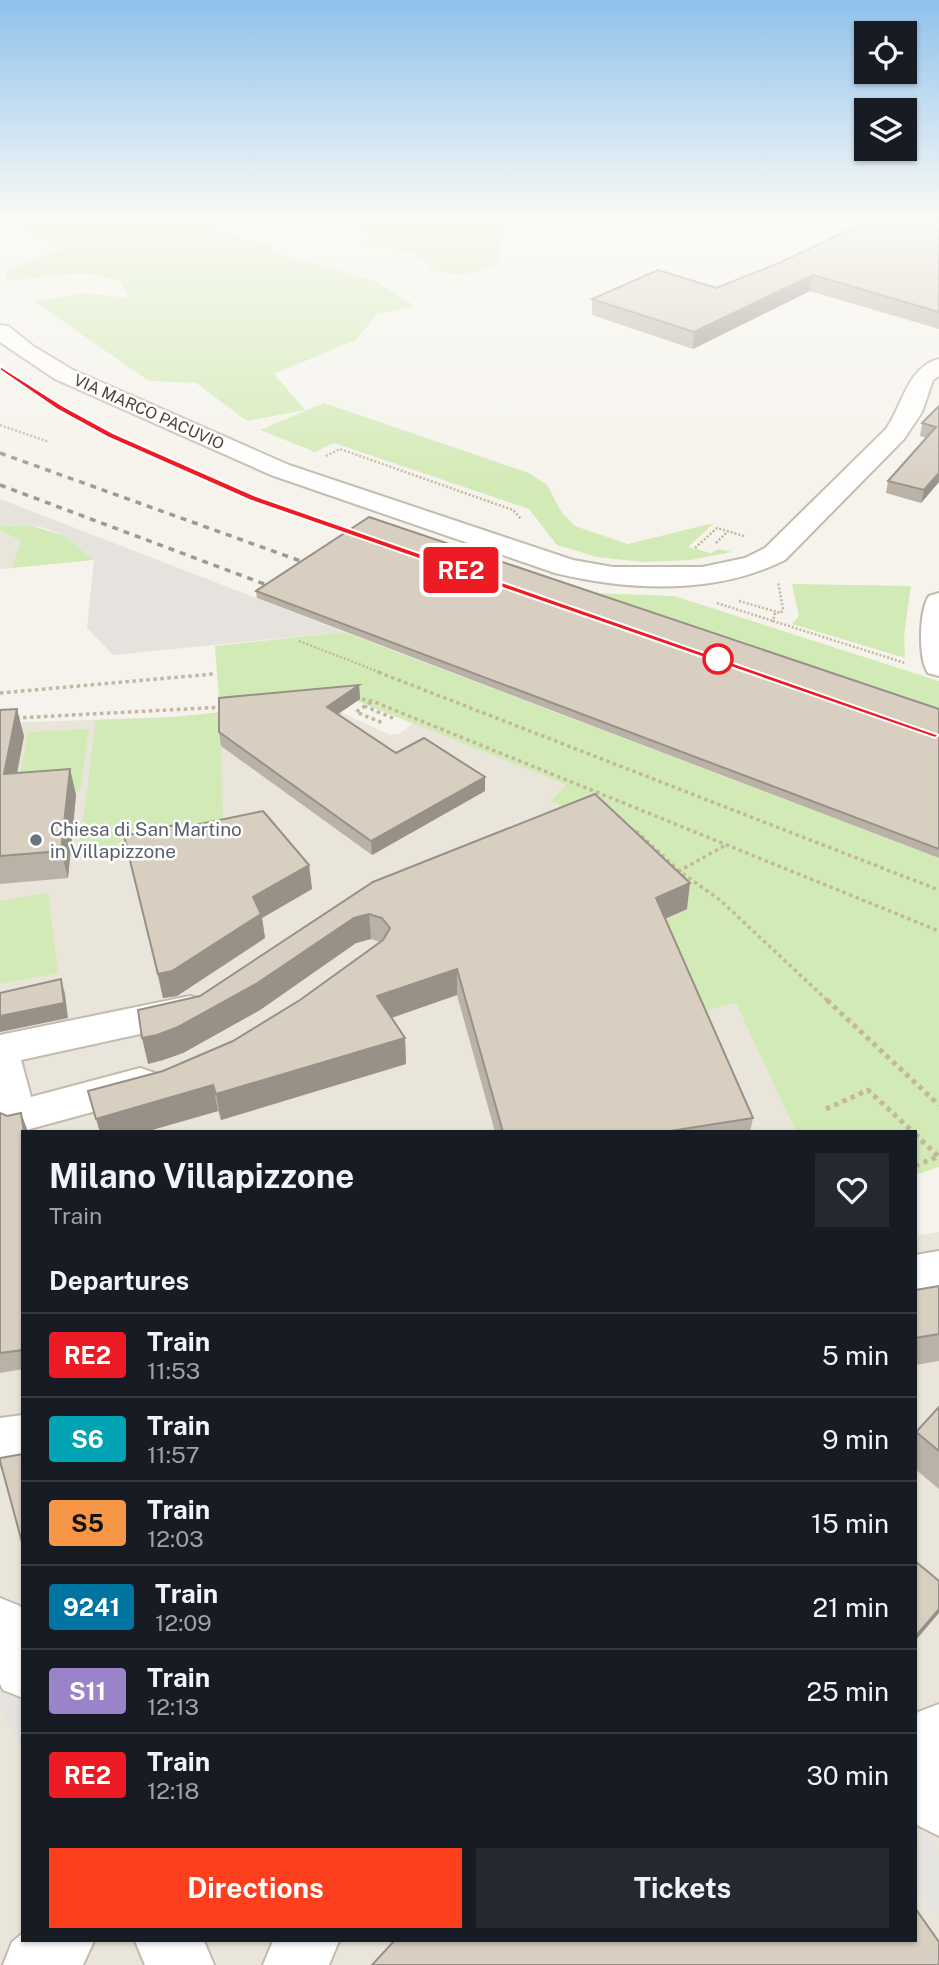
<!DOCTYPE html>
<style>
body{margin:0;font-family:"Public Sans",sans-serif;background:#242831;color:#f1f3f6;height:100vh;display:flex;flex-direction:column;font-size:26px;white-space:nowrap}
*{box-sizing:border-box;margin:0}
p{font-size:23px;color:#9ea1a6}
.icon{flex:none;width:38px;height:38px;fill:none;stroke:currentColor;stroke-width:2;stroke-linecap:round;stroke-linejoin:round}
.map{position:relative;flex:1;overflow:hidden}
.side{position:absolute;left:21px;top:1130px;width:896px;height:812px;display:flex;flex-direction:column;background:#171b24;border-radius:0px;box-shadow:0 2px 5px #0004}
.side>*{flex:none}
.badge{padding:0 14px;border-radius:5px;font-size:24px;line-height:46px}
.tools{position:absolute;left:854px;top:21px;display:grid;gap:14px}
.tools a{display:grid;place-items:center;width:63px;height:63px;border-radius:0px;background:#171b24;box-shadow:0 2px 5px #0004;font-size:35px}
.map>.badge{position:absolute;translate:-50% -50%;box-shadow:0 0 0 4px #fff}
h2{padding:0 28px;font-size:26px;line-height:63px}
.round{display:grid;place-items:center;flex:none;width:74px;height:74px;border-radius:0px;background:#242831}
.summary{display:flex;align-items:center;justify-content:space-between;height:119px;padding:0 28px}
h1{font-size:33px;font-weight:700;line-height:52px}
.action{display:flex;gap:14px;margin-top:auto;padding:14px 28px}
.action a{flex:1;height:80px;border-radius:0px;background:#fc3f1d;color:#fff;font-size:28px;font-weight:700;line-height:80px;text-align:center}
.action a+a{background:#242831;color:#f1f3f6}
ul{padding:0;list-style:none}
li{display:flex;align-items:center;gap:21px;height:84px;padding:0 28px;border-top:2px solid #363941}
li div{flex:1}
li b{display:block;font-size:26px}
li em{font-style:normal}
li .badge{min-width:77px;font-weight:700;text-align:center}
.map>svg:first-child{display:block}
.residential{fill:#eae5da}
.industrial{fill:#e6e2dd}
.green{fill:#d2eab5}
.parking{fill:#e5e3e0}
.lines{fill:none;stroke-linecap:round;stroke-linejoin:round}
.minor-casing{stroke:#c2bbae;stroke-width:4}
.path-far2{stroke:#c4b79f;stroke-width:2.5;stroke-dasharray:2 2;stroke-linecap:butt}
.path-far1{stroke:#c4b79f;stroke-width:3.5;stroke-dasharray:3.5 3.5;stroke-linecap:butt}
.path{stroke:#c4b79f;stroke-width:5;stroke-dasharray:4.5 4.5;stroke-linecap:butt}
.minor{fill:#fff;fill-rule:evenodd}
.rail-far1{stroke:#9a9a9a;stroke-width:2.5;stroke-dasharray:4.5 4.5;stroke-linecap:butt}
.rail{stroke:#9a9a9a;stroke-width:3.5;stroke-dasharray:6 6;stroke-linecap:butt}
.wall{fill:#bab2a6}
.shaded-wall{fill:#979187}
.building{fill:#d8cfc1;stroke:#979187;stroke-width:2}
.line{fill:#ed1c24;stroke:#fff;stroke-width:2}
.stop-dot{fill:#fff;stroke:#ed1c24;stroke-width:3.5}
.worship-dot{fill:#6b7280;stroke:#fff;stroke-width:2.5}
.labels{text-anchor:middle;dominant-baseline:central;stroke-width:5;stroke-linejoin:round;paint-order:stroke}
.far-street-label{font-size:16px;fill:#4b4439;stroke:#fff}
.worship-label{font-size:19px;fill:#5b616d;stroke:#fff;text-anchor:start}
</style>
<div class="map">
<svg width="939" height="1965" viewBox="0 0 939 1965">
<rect width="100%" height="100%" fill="#f6f3ec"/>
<g class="residential">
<path d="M0,530l21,11 -9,27 -12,1z"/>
<path d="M321,703l69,32 9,-1 15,-11 152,62 -16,16 43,19 94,89 5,105 44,-12 60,130h-773v809h892v-705l24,-4v733h-939v-1242l175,-6z"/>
</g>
<path class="industrial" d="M0,499l344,133 -231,23 -26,-27 7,-68 -29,-24 -20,-8 -16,-3 -29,1z"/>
<g class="green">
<path d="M12,218h172l87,29 -1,5 104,28 41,26 -38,8 -21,26 -82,34 31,36 -58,11 -51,-38 -47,-2 -114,-79 46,-9 48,5 -9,-17 -36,-8 -78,8v-11l56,-21 -37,-17z"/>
<path d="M341,218h140l14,3 11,9 -6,14 -1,21 -38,10 -30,-5 -1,-6 -22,-13 -43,-6 1,-13z"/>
<path d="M324,403l205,70 18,12 15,28 13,13 53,18 86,-21 -26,24 23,6 7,-4 14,3 -41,8 -47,2 -47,-5 -40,-12 -28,-36 -195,-66 -19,9 -55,-22z"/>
<path d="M29,525l36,11 29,24 -82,8 9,-27 -21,-11v-4z"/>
<path d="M792,584l119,2 -7,50 1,22 -113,-34 7,-8z"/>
<path d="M569,592l105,4 265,85v36z"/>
<path d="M344,632l595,226v309l-24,8v-43h-119l-60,-129 -45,11 -38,-90 33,-16 -93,-88 -43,-19 16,-16 -209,-84 -136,11 2,129 -94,19 -51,-2 18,-138 79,-3 45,-5 -5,-66z"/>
<path d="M89,729l-9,63 -65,4 13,-64z"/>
<path d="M48,893l10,80 -58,11v-83z"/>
</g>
<g class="parking">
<path d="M0,1657l23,45v51l-23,-44z"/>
<path d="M923,1834l16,22v59l-24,-31v-17z"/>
</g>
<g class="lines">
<g class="minor-casing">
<g id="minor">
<path d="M0,325l8,1 25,20 38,23 218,96 284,95 40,7h89l43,-9 20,-10 121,-119c17,-24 21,-62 53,-70v17l-6,4 -11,32 -18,27 -119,121c-70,35 -155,31 -230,13l-284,-98 -216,-96 -55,-37z"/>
<path d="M939,593v83l-11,-3c-10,-14 -9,-63 1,-77z"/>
<path d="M190,996l14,4 6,10 -6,10 -183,40 10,37 109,-29 15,5 6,11 -6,11 -140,38 -15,-5v-93z"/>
<path d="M939,1251v38l-24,6v-40z"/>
<path d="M23,1415v46l-23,5v-48z"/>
<path d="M0,1598l20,8 3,6v86l-20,-8 -3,-6z"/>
<path d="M939,1704v132l-24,-12v-107l3,-5z"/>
<path d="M23,1933v8h71l-11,24h-80l9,-23z"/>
<path d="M135,1941h69l10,24h-69z"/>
<path d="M273,1941h66l-10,24h-66z"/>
</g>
</g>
<g class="path-far2">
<path d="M0,425l49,17"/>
<path d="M326,456l14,-7 173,61 8,9"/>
<path d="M716,543l12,-12"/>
<path d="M695,548l22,-20 27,8"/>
<path d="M739,601l42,12 2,-4 -5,-27"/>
<path d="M717,603l56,18"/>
<path d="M775,613l-2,8 132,42"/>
<path d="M299,641l83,32"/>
</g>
<g class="path-far1">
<path d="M378,672l561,218"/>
<path d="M0,693l213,-19"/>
<path d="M355,698l17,3 567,230"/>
<path d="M371,702l-15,10 27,11"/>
<path d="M364,706l31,13"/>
<path d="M16,718l208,-11"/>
<path d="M636,831l43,40"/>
<path d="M724,846l-45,25 41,29 109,102"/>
</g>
<g class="path">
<path d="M827,1000l112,105"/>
<path d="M826,1109l42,-19 45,42"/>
<path d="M915,1134l23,22"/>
<path d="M915,1166l24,-10"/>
</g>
<use href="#minor" class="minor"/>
<path class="rail-far1" d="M0,368l80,50"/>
<g class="rail">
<path d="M77,416c91,53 191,88 290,122"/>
<path d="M0,453l320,115"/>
<path d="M0,485l283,106"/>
</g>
</g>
<g class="wall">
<path d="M939,218v111l-129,-38 -117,58 -101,-34v-16l124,-11 63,-25z"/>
<path d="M939,406v76l-18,21 -35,-10 2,-12 39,-43 -7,-2 2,-13z"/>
<path d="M256,591l683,118v149l-682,-260z"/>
<path d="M359,685l1,14 -22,15 58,39 89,38 -113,64 -151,-109 -2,-14z"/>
<path d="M0,710l24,26 -7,37 53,-4 6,26 -8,83 -68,6z"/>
<path d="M176,829l133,36 3,24 -50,29 3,20 -88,58 -14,2 -39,-162z"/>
<path d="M373,882l314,27 -22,10 88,199 -3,14h-255l-38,-137 -65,23 13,20 1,26 -185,56 -3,-9 -73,21h-45l-12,-41 75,-20 70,-30 67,-41 80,-58 -9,-3 -15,4 -96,67 -77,43 -20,7 -15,4 52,-68z"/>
<path d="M0,1113l7,3 14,-3 7,19h-5v237l-23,4z"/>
<path d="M939,1286v75l-24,4v-75z"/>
<path d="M939,1407v82l-24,-20v-36z"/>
</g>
<g class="shaded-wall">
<path d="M813,275l-3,16 -117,58 1,-17z"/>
<path d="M939,473v9l-18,21 3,-13z"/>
<path d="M359,685l1,14 -32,22 -1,-14z"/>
<path d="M17,709l7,27 -12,64 -8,-26z"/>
<path d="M70,769l6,26 -8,83 -7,-27z"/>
<path d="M485,777v14l-113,64 -1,-14z"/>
<path d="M309,865l3,24 -50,29 3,20 -88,58 -14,2 -5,-24 95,-77z"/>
<path d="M690,883l-3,26 -34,15 3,-26z"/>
<path d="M369,914l2,25 -15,4 -96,67 -77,43 -20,7 -15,4 -6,-26 212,-120z"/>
<path d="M457,969v26l-78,27 -2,-26z"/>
<path d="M61,979l4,15 3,24 -68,14v-16z"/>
<path d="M405,1038l1,26 -185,56 -5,-26z"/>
<path d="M213,1085l5,26 -73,21h-45l-4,-13z"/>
<path d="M21,1113l7,19h-4z"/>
<path d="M939,1609v4l-24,28v-4z"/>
</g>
<g class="building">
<path d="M874,218h65v94l-126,-37 -119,57 -102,-33 66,-29 58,18 63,-25z"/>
<path d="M939,406v67l-15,17 -36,-9 48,-54 -14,-4z"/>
<path d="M369,517l570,192v140l-683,-258z"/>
<path d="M359,685l-32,22 69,46 28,-15 61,39 -114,64 -152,-109v-34z"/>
<path d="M17,709l-13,65 66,-5 -9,82 -61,5v-146z"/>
<path d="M595,794l95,89 -34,15 97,220 -89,14h-161l-46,-163 -80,27 28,42 -189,56 -3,-9 -117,34 -8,-28 75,-20 70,-30 67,-41 83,-60 7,-12 -8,-10 -13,-4 -15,4 -98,66 -78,43 -21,8 -15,3 -4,-28 62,-14 173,-114z"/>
<path d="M263,811l46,54 -56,32 8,17 -89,57 -14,3 -34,-138 51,-11 1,4z"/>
<path d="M61,979l3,24 -64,13v-23z"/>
<path d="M0,1113l7,3 14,-3 3,19h-1v218l-23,3z"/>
<path d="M939,1286v48l-24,4v-48z"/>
<path d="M939,1407v44l-23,-19z"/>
<path d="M23,1454v92l-23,-85v-3z"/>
<path d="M915,1561l24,20v28l-24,28z"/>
<path d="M915,1908l24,34v23h-567l22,-24h521z"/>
</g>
<linearGradient id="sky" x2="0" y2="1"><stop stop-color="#8fc1ec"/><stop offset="0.44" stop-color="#fbfaf6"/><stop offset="1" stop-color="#fbfaf6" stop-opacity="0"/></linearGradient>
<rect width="939" height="493" fill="url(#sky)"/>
<path class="line" d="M0,366l63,40 50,27 143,63 683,239 -4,3 -686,-238 -142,-63 -49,-27 -58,-40z"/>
<circle class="stop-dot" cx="718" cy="659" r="14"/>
<circle class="worship-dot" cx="36" cy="840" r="7"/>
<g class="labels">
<g class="far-street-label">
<text transform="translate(149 412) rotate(24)">VIA MARCO PACUVIO</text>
</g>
<g class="worship-label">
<text x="50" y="829">Chiesa di San Martino<tspan x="50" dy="22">in Villapizzone</tspan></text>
</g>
</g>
</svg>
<div class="tools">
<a><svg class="icon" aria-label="locate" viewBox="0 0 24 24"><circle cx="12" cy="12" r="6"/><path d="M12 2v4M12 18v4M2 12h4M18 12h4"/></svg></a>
<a><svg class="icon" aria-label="layers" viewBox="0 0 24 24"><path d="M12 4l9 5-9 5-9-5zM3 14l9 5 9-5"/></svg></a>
</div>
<b class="badge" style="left:461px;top:570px;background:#ed1c24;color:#fff">RE2</b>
<section class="side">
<div class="summary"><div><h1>Milano Villapizzone</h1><p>Train</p></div><a class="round"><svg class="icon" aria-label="heart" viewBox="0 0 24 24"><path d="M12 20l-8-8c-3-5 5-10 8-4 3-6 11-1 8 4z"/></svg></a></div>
<h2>Departures</h2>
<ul>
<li><span class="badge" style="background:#ed1c24;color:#fff">RE2</span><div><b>Train</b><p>11:53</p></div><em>5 min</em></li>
<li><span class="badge" style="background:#00a3b4;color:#fff">S6</span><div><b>Train</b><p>11:57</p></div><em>9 min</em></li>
<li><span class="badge" style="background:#f79647;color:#111">S5</span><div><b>Train</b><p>12:03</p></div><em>15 min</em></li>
<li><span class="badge" style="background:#0075a1;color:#fff">9241</span><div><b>Train</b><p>12:09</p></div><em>21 min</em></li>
<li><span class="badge" style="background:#9a83c9;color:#fff">S11</span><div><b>Train</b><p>12:13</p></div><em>25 min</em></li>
<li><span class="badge" style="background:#ed1c24;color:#fff">RE2</span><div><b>Train</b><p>12:18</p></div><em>30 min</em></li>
</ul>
<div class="action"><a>Directions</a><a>Tickets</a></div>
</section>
</div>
